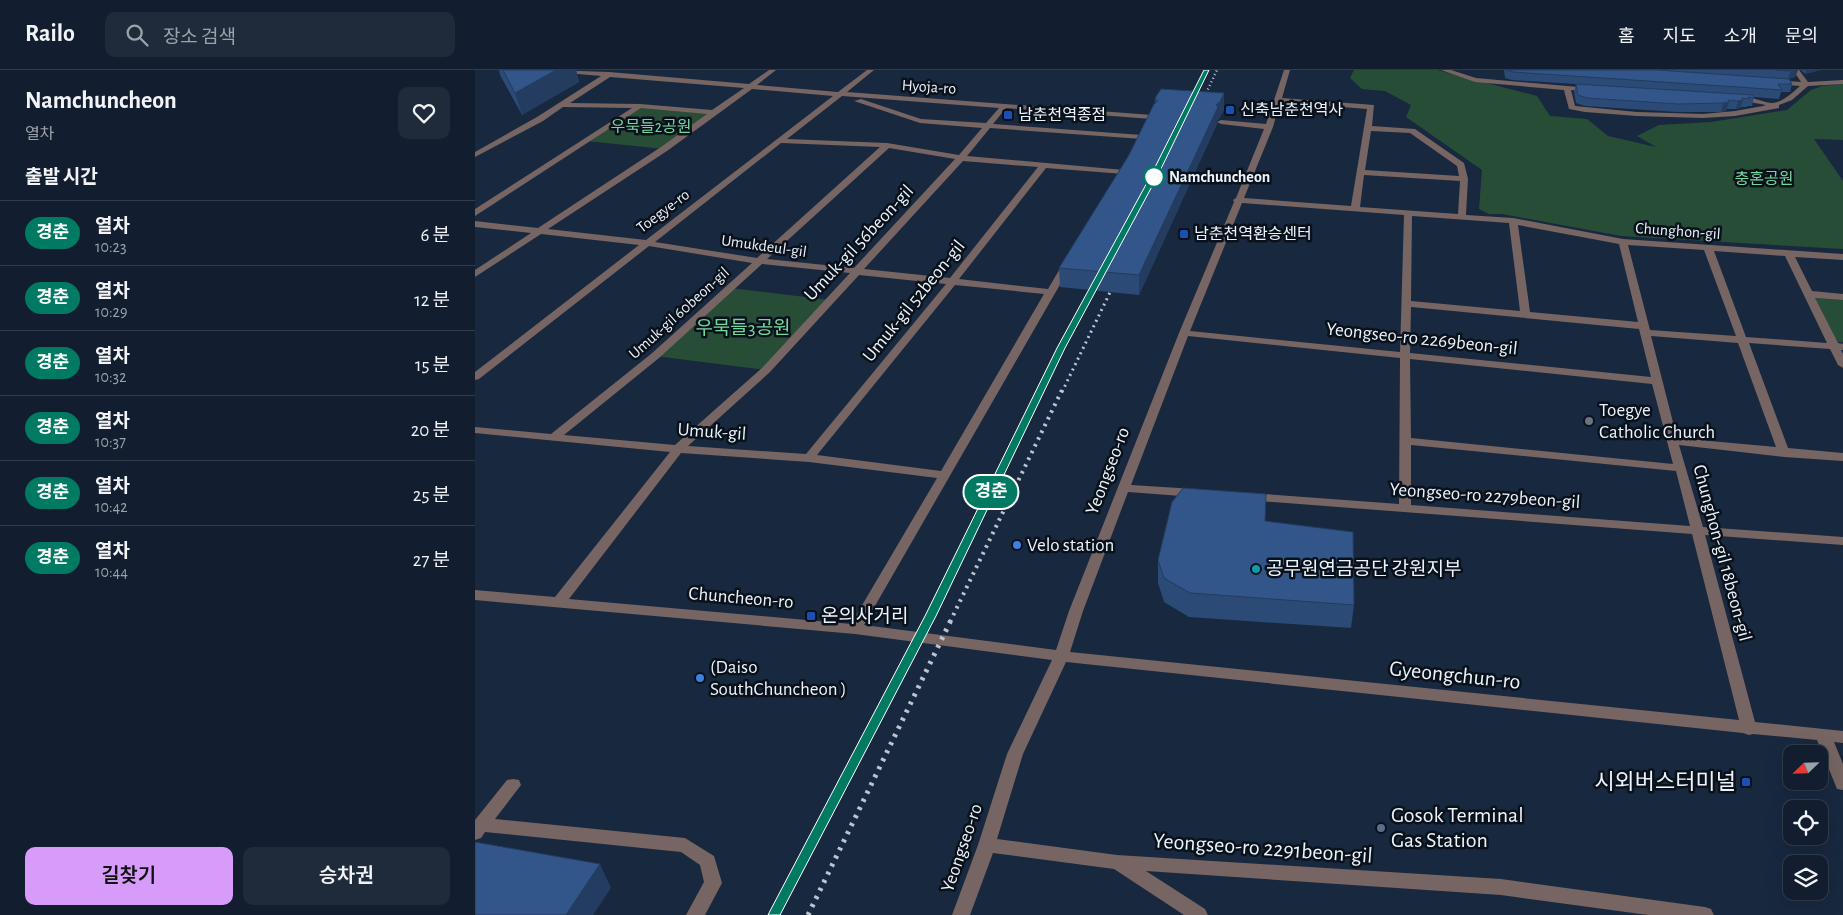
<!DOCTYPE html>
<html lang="ko">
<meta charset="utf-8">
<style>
body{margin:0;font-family:"Alegreya Sans","Noto Sans KR",sans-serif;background:#1f2b3b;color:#f1f3f6;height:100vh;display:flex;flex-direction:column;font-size:19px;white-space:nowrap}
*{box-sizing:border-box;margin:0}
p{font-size:16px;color:#9ca2aa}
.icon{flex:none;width:28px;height:28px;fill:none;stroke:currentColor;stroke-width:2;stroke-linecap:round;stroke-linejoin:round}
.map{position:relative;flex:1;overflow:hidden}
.drawer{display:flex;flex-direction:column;background:#121e2f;width:475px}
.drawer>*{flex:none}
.badge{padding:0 10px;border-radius:16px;font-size:18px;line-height:32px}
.needle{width:32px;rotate:247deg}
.buttons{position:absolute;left:1308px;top:675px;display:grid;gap:10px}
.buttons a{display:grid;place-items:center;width:45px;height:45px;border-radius:10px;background:#121e2f;box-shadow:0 5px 20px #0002,0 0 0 1px #313c4b;font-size:25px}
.map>.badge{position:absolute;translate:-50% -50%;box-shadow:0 0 0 2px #fff}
h2{padding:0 25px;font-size:19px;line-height:45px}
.round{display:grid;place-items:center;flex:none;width:52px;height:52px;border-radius:10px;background:#1f2b3b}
.overview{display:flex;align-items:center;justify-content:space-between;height:85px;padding:0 25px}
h1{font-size:24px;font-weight:600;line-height:38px}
.button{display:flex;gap:10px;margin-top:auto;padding:10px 25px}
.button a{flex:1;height:58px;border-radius:10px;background:#d79bf9;color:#111;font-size:20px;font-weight:600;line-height:58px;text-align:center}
.button a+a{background:#1f2b3b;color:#f1f3f6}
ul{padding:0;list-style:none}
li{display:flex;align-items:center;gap:15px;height:65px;padding:0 25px;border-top:1px solid #313c4b}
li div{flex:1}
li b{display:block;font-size:19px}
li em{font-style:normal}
li .badge{min-width:55px;font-weight:700;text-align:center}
header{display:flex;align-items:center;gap:30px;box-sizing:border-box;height:70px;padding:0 25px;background:#121e2f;border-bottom:1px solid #313c4b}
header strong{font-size:24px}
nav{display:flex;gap:28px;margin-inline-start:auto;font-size:18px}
.search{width:350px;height:45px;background:#1f2b3b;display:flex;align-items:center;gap:12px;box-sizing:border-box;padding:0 18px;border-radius:10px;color:#9ca2aa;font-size:19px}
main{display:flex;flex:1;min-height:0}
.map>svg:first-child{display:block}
.green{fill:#284d37}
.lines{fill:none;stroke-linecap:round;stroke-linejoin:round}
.minor{fill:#766562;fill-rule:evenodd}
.rail-far3{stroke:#bcc4d1;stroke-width:2.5;stroke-dasharray:1 3;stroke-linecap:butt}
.rail-far2{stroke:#bcc4d1;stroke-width:3;stroke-dasharray:2 4;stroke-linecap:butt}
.rail-far1{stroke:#bcc4d1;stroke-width:4;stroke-dasharray:2.5 5;stroke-linecap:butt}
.rail{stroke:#bcc4d1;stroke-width:5;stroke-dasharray:3 6;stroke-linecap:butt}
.wall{fill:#2b4a76}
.shaded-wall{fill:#233c60}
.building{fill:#325689;stroke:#233c60}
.line{fill:#007a62;stroke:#fff}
.transit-dot{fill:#1a4fb4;stroke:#09111b;stroke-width:2}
.stop-dot{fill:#fff;stroke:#007a62;stroke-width:2.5}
.worship-dot{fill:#6b7280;stroke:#09111b;stroke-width:2}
.shop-dot{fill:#3f7fe0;stroke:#09111b;stroke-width:2}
.culture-dot{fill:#0f9aa8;stroke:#09111b;stroke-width:2}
.service-dot{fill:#5c6f8a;stroke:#09111b;stroke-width:2}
.labels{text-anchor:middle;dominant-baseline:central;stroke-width:5;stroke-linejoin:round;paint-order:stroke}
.far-street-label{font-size:16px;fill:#edf3fd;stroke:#09111b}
.far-poi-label{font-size:16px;fill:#edf3fd;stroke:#09111b;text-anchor:start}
.far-park-label{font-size:16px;fill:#76d79e;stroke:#09111b}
.far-stop-label{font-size:16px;font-weight:bold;fill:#edf3fd;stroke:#09111b;text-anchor:start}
.street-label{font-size:19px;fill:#edf3fd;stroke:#09111b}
.park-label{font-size:19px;fill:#76d79e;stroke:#09111b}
.poi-label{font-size:19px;fill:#edf3fd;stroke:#09111b;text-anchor:start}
.near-street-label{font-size:22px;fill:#edf3fd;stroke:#09111b}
.near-poi-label{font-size:22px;fill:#edf3fd;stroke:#09111b;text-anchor:end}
</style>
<header>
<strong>Railo</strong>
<div class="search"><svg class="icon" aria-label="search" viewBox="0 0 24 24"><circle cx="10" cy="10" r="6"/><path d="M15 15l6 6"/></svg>장소 검색</div>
<nav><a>홈</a><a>지도</a><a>소개</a><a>문의</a></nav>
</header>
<main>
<section class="drawer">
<div class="overview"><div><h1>Namchuncheon</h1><p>열차</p></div><a class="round"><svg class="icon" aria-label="heart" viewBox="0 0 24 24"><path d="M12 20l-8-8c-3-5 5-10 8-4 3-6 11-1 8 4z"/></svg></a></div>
<h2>출발 시간</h2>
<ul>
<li><span class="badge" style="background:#007a62;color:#fff">경춘</span><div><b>열차</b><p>10:23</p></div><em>6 분</em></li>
<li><span class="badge" style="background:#007a62;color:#fff">경춘</span><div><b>열차</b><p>10:29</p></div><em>12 분</em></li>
<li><span class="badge" style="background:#007a62;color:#fff">경춘</span><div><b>열차</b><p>10:32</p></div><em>15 분</em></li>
<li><span class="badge" style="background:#007a62;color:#fff">경춘</span><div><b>열차</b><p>10:37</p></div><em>20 분</em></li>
<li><span class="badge" style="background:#007a62;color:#fff">경춘</span><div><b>열차</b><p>10:42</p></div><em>25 분</em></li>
<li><span class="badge" style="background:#007a62;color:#fff">경춘</span><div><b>열차</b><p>10:44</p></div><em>27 분</em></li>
</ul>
<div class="button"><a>길찾기</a><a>승차권</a></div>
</section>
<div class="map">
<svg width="1368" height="845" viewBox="0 0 1368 845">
<rect width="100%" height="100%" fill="#18283f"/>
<g class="green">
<path d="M879,0h83l100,26 13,20 37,3 21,17 48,11 -19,-11 22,-11 52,-3 76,-12 24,-20 11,-4 21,-2v56l-29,-1 29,42v68l-222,-13 -119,-22h-13l-10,-5 3,-39 -76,-53 5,-12 -26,-14 -23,-2 -12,-11z"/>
<path d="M165,36l76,7 -52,36 -78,-8z"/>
<path d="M255,218l100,12 -64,70 -111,-14z"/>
<path d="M1339,228l29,2v42h-6z"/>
</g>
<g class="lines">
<g class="minor">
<path d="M77,0l57,2 140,12 20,-14h7l-19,15 81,7 29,-22h7l-27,22 305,23 4,2 -4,2 -146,-11 -13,16 149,11 4,2 -4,2 -152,-11 -23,28 157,14 4,2 -4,2 -78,-6 -87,111 89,10 17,-29 3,-1 5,3 -209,363 192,25 13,-39 110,-278 55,-131 -1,-2 3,-2 28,-69 -43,-5 -4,-2 4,-2 45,4 18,-54h6l-8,28 92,7 -2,21 43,3 49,34 4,16 -2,36 47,3 110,21 220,15v6l-48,-3 17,34 31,3v6l-28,-2 23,45 5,1v6h-2l2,4v14l-5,-3 -8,-16 -81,-6 39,105 55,5v8l-59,-4 -105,-12 24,82 140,10v8l-138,-10 50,187 88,9v12l-9,-1 9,22v26l-6,-1 -2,-5 -18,-44 -64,-6 -4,1 -6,-2 -677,-71 -43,92 -26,85 120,16 384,24 204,28 6,2 3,6h-66l-147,-20 -355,-24 59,38 3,6h-24l-70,-46 -121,-16 -23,62h-18l26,-70 29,-91 45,-94 -197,-26 -380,-34v-10l80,7 115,-145 -195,-19v-6l76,7 100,-80 101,-91 -103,-17 -170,133 -4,1v-8l164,-127 -98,-11 -66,43v-7l56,-37 -56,-6v-6l63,7 123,-81 46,-33 -66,-6 -166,108v-7l157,-101 -69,-1 -20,14 -68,36v-5l62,-35 64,-41 -46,-4zM135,7l134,11 -32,22 -72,-6 -70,-1zM277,19l81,7 -187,144 -98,-11 119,-78zM367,26l157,12 -13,15 -65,-4 -60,-20 -7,2 66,22 62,5 -23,27 -72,-12 -100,-4zM805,32l87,7 -16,97 -107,-8 29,-71zM896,61l39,2 47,33 2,10 -94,-6zM306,73l99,4 -123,111 -102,-16zM414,78l66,11 -101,109 -87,-9zM488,91l75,6 -88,111 -86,-9zM889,105l96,6 -2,33 -98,-7zM767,133l162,12 -4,137 -210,-21zM937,146l97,7 11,88 -109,-10zM1043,155l101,19 19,78 -108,-10zM1153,175l76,5 32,86 -86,-6zM1239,181l71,5 42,87 -81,-6zM287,194l88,9 -88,95 -87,77 -111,-10 95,-77zM384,205l87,9 -140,170 -118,-8 82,-74zM480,215l89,9 -103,177 -124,-16zM936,237l228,22 12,48 -241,-24zM713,266l212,22 -1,146 -149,-11 -6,4 2,3 446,34 47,186 -669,-68 13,-41 45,-119 67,5 6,-4 -6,-4 -64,-4zM1176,266l87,7 38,104 -99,-9zM935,289l242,25 21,80 -262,-26zM936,375l265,26 14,55 -279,-21zM206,383l128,9 128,16 -86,146 -282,-25z"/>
<path d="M966,0h10l25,8 114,10h3v4l-22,-2 4,16 62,6 66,2 32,-3 28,-5 3,-1 -33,-6c12,-8 27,4 40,4 10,-1 20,-11 27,-17l-24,-2 -3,-2 3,-2 25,2 -8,-12h6l9,12 35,-2v4l-35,2 -16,14 -13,5v3l-44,8 -32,2 -66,-2 -52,-4 -16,-3 -5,-19 -89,-8z"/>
<path d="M38,709l6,1 2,5 -26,34 190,19 29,18 8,27 -17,32h-19l18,-33 -4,-17 -19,-13 -196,-20 -4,6 -6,2v-20l32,-40z"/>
</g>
<g class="rail-far3">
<path d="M716,33l16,-33"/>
<path d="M726,34l16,-34"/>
</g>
<g class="rail-far2">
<path d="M565,322l59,-114"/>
<path d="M587,322l54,-112"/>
</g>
<g class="rail-far1">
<path d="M453,552l112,-232"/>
<path d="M475,552l112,-232"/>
</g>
<g class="rail">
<path d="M300,845l154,-295"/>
<path d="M333,845l143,-295"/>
</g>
</g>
<g class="wall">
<path d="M24,0h77l3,12 -57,33 -22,-40z"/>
<path d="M1029,0h294l-3,7 -6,2 3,5 -2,8h-9l-2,7 -25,-2 -2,9h-5v1h-6l-1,1 -4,1h-9l-1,2 -5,1h-44l-92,-6 -9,-3 -2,-11 2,-8 -64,-4 -7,-2z"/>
<path d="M1326,0h19l-15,4z"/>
<path d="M749,23v17l-5,9 -2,1v4l-78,171 -79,-8 -1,-19 70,-113 26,-52v-5z"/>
<path d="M790,451l89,84 -3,23 -162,-11 -25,-15 -6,-19v-23z"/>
</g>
<g class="shaded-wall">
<path d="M81,0h20l3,12 -57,33 -7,-22z"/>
<path d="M1319,0h4l-3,7 -7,2 3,-8z"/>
<path d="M1331,0h14l-15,4z"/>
<path d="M749,23v17l-5,9 -2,1v4l-78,171v-20l77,-170z"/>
<path d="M1268,30l-3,8 -4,1 2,-8z"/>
<path d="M1254,32l-3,9 -5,1 2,-9z"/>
<path d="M125,794l11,24 -18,27h-27z"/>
</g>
<g class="building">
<path d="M28,0h53l-41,23z"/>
<path d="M1031,0h151l132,9 3,5h-14l4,6 -269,-18z"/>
<path d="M1301,0h18l-3,1z"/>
<path d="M1101,14l177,11 1,3 -6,-1 1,2 -7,-1 1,2 -5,1 -10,-1 1,2 -6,1 -44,1 -92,-6 -9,-3z"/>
<path d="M686,19l63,4 -4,9 -4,3 2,2 -79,168 -80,-7 70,-113 25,-51 4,-3 -3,-3z"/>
<path d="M708,418l83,6 -1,27 88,11 1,73 -164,-12 -26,-15 -6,-18 14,-58z"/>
<path d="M0,772l125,22 -34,51h-91z"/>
</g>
<path class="line" d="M729,0h5l-53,109 -91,169 -129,268 -156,299h-12l2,-4 155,-295 132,-268 92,-169z"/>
<g class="transit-dot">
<rect x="750" y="35" width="10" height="10" rx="2.5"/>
<rect x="528" y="40" width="10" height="10" rx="2.5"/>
<rect x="704" y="159" width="10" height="10" rx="2.5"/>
<rect x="331" y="541" width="10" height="10" rx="2.5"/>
<rect x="1266" y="707" width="10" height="10" rx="2.5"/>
</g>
<circle class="stop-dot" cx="679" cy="107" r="10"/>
<circle class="worship-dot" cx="1114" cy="351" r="5"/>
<g class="shop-dot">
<circle cx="542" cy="475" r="5"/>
<circle cx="225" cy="608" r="5"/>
</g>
<circle class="culture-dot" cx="781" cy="499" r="5"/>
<circle class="service-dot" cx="906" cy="758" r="5"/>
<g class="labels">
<g class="far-street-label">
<text transform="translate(454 17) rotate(4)">Hyoja-ro</text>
<text transform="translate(188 141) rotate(-37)">Toegye-ro</text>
<text transform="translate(1203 161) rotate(4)">Chunghon-gil</text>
<text transform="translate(289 176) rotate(8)">Umukdeul-gil</text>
<text transform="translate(204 243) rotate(-42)">Umuk-gil 60beon-gil</text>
</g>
<g class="far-poi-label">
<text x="765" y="40">신축남춘천역사</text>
<text x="543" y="45">남춘천역종점</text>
<text x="719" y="164">남춘천역환승센터</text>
</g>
<g class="far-park-label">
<text x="176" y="57">우묵들2공원</text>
<text x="1289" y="109">충혼공원</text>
</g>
<g class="far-stop-label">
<text x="694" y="107">Namchuncheon</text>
</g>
<g class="street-label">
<text transform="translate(384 173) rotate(-47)">Umuk-gil 56beon-gil</text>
<text transform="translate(439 231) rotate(-51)">Umuk-gil 52beon-gil</text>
<text transform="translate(947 269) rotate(6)">Yeongseo-ro 2269beon-gil</text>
<text transform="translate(237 362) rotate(4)">Umuk-gil</text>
<text transform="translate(633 401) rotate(-69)">Yeongseo-ro</text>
<text transform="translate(1010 426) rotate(4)">Yeongseo-ro 2279beon-gil</text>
<text transform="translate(1247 483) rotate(75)">Chunghon-gil 18beon-gil</text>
<text transform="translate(266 528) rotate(5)">Chuncheon-ro</text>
<text transform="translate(487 778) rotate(-71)">Yeongseo-ro</text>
</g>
<g class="park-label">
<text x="268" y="258">우묵들3공원</text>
</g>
<g class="poi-label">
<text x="1124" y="340">Toegye<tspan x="1124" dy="22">Catholic Church</tspan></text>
<text x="552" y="475">Velo station</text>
<text x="791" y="499">공무원연금공단 강원지부</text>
<text x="346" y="546">온의사거리</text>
<text x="235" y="597">(Daiso<tspan x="235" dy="22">SouthChuncheon )</tspan></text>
</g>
<g class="near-street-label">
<text transform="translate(980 605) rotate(6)">Gyeongchun-ro</text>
<text transform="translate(788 778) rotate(4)">Yeongseo-ro 2291beon-gil</text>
</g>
<g class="near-poi-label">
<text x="1261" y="712">시외버스터미널</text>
<text x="916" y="745" text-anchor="start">Gosok Terminal<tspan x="916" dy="25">Gas Station</tspan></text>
</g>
</g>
</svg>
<div class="buttons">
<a><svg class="needle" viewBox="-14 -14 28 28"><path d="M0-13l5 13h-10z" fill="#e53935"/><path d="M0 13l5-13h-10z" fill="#9ca2aa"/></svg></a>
<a><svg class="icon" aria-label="locate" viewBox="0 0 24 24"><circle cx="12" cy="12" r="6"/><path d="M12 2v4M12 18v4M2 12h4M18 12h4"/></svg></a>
<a><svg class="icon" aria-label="layers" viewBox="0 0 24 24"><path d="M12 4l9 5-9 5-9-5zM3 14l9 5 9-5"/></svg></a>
</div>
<b class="badge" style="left:516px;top:422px;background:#007a62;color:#fff">경춘</b>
</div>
</main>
